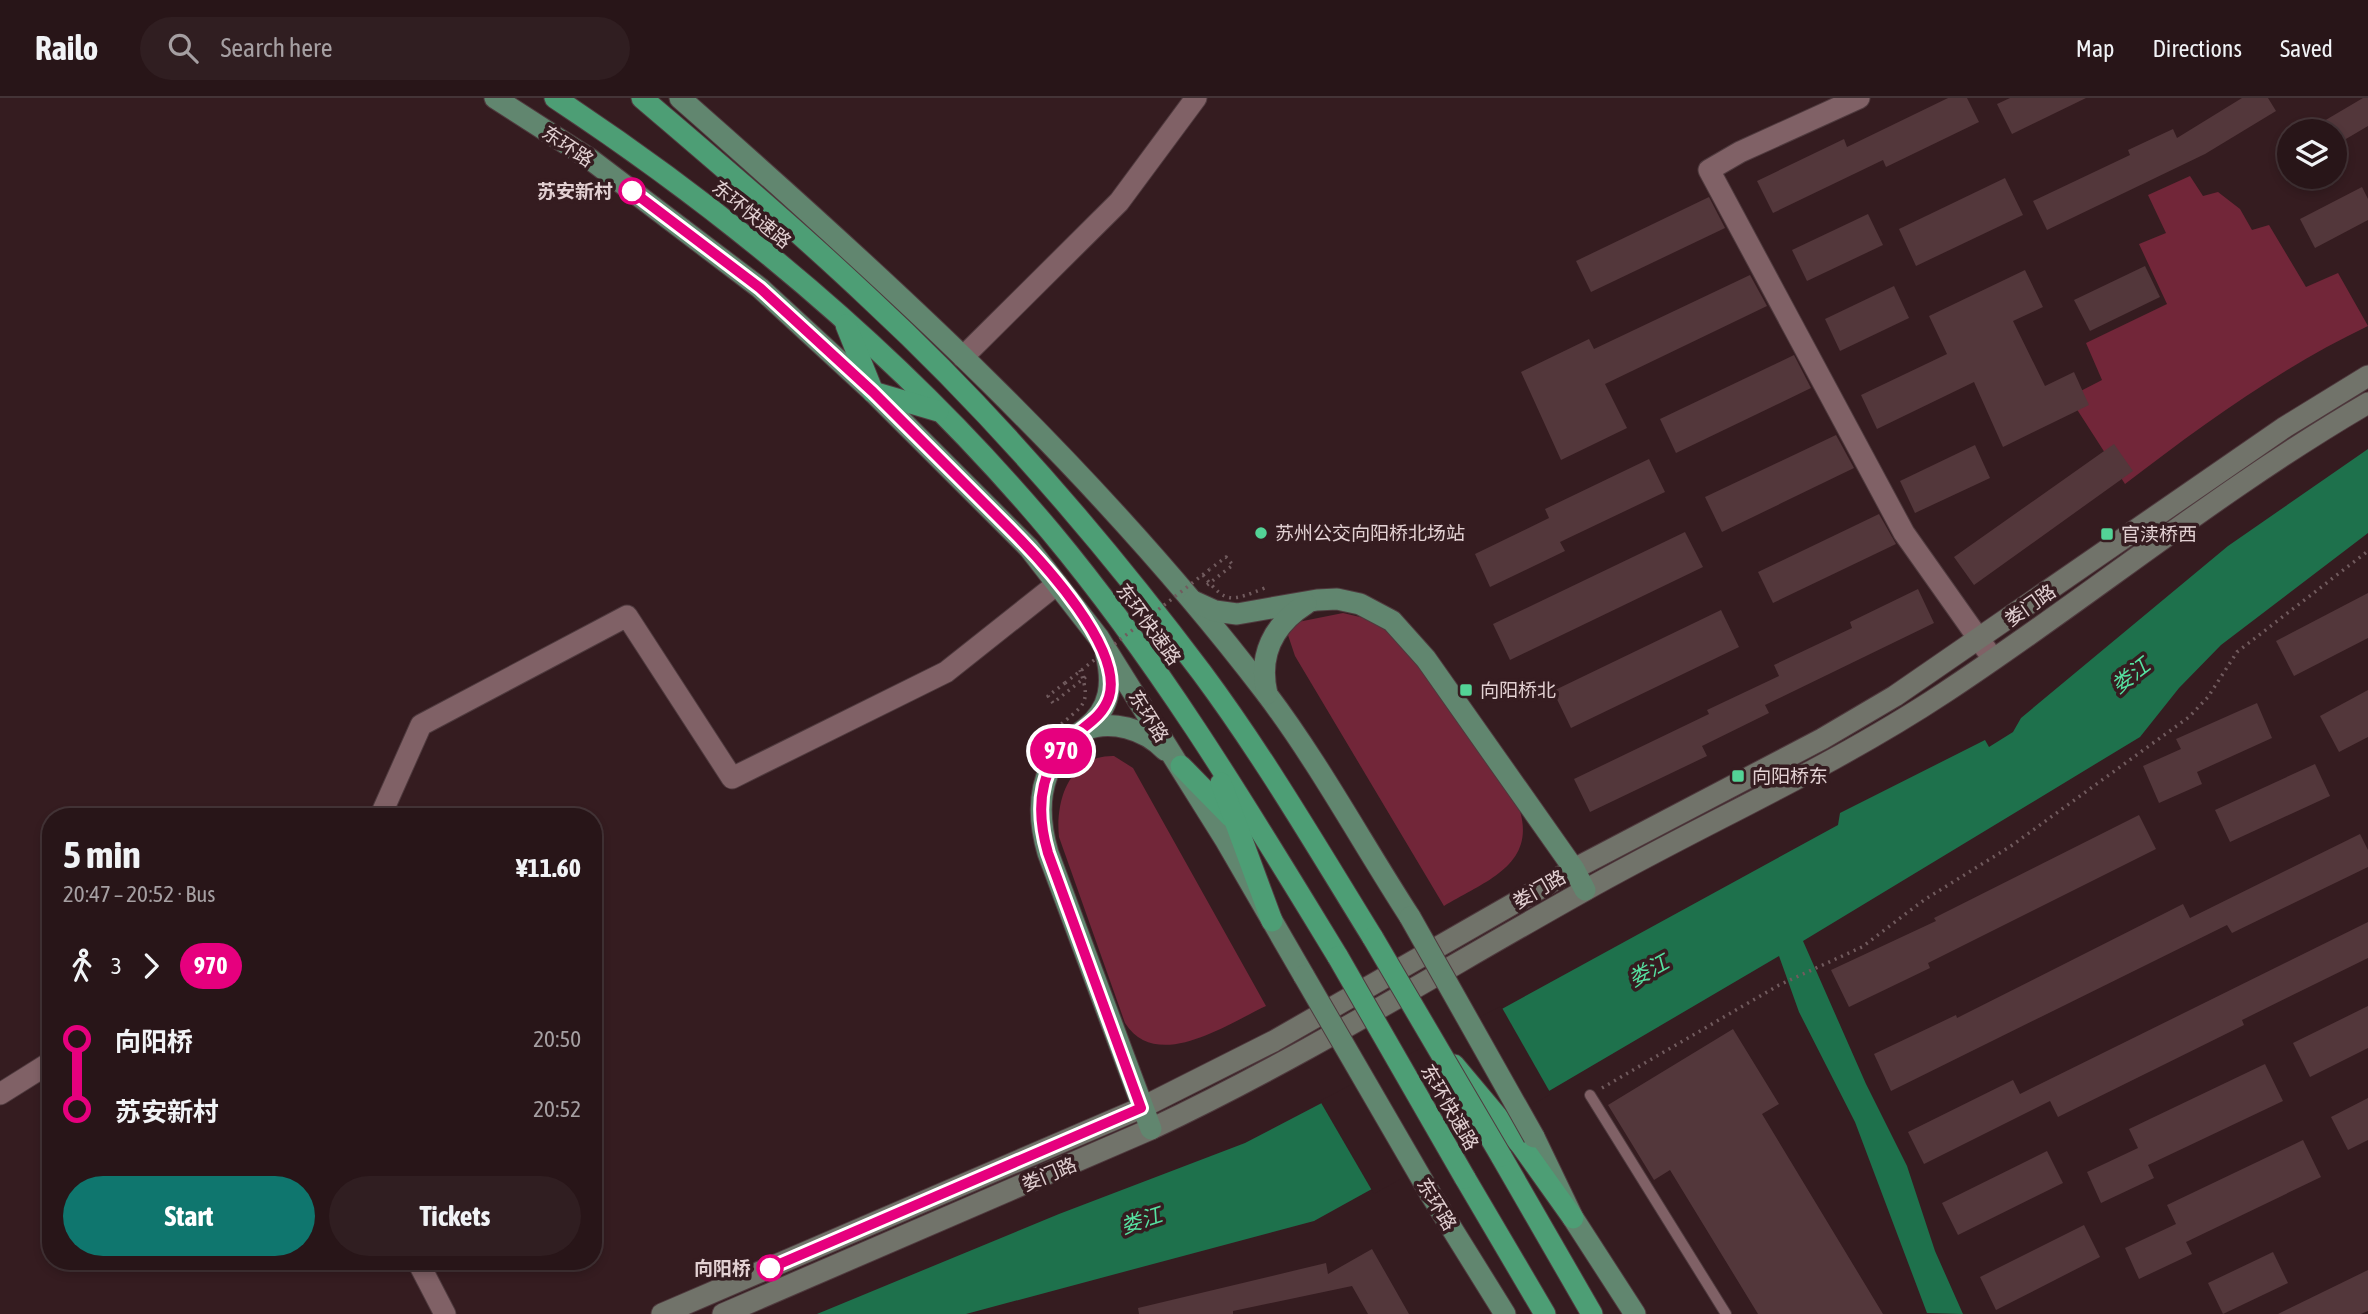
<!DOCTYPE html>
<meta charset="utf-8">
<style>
body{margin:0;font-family:"Asap Condensed","Noto Sans SC",sans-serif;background:#301e21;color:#f1f3f6;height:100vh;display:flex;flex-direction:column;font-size:26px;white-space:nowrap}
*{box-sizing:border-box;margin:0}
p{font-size:23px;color:#a59fa2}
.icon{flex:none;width:38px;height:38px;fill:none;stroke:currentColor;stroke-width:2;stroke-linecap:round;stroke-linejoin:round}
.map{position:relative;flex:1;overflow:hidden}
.panel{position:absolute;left:42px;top:710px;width:560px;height:462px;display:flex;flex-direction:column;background:#281518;border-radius:28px;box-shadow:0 4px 10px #0003,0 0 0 2px #443437}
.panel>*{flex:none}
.badge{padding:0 14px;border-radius:23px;font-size:24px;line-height:46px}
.controls{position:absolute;left:2277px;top:21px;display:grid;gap:14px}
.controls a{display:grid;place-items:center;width:70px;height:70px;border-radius:50%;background:#281518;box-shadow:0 4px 10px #0003,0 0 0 2px #443437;font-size:35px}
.map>.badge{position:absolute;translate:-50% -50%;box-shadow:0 0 0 4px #fff}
.legs{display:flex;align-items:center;gap:10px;height:77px;padding:0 21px;font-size:23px}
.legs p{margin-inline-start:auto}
.head{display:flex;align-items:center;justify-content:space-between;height:119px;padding:0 21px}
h1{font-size:38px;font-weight:700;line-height:52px}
.primary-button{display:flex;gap:14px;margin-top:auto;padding:14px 21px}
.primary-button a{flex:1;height:80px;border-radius:42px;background:#0f766e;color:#fff;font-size:28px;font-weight:700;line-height:80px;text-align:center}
.primary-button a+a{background:#301e21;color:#f1f3f6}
ul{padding:0 21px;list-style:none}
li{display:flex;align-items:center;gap:24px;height:70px;font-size:26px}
li i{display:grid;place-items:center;width:10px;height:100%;margin:0 9px;background:currentColor}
li i::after{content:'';width:18px;height:18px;margin:-9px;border:5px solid;border-radius:50%;background:#281518}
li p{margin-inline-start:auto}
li:first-child i{background:linear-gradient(#0000 50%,currentColor 0)}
li:last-child i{background:linear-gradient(currentColor 50%,#0000 0)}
header{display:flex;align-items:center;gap:42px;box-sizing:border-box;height:98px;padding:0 35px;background:#281518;border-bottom:2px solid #443437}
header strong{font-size:33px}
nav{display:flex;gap:38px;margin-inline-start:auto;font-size:24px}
.search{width:490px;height:63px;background:#301e21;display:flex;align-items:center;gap:18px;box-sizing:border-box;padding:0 24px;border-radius:38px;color:#a59fa2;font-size:26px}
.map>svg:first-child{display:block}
.green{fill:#722639}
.water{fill:#1e714c}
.pier{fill:#351c20}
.building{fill:#53373b}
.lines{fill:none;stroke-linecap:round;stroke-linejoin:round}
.lane-casing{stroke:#4f3a3e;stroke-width:12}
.street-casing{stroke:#4f3a3e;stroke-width:23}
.secondary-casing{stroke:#4f3a3e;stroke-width:23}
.primary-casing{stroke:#4f3a3e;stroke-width:23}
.highway-casing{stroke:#4f3a3e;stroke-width:23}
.path{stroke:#715b5e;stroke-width:3.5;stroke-dasharray:2 5;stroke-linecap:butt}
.lane{stroke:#806166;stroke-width:10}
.street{stroke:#806166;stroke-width:21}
.secondary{stroke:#71736a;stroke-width:21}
.primary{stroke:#61866f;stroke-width:21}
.highway{stroke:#4d9e75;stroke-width:21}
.primary-bridge-casing{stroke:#4f3a3e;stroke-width:23;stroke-linecap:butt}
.highway-bridge-casing{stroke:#4f3a3e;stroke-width:23;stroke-linecap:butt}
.path-bridge{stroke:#715b5e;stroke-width:3.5;stroke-dasharray:2 5;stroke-linecap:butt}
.primary-bridge{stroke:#61866f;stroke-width:21}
.highway-bridge{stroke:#4d9e75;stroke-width:21}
.line-1-casing{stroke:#fff;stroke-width:16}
.line-1{stroke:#e6007e;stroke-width:10}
.stop-1-dot{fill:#fff;stroke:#e6007e;stroke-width:3.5}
.poi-dot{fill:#53d396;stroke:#351c20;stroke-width:2.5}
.labels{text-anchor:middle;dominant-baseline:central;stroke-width:7;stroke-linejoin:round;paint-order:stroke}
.street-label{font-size:19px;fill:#e2d0d2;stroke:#351c20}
.stop-label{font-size:19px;font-weight:bold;fill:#e2d0d2;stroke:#351c20;text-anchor:end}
.poi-label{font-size:19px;fill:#e2d0d2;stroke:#351c20;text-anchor:start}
.water-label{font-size:21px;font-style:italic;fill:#56e1a0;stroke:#351c20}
</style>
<header>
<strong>Railo</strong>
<div class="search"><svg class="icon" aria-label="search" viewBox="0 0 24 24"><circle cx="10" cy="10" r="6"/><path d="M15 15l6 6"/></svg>Search here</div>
<nav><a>Map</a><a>Directions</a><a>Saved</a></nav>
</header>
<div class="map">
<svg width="2368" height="1216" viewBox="0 0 2368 1216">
<rect width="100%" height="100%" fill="#351c20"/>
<g class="green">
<path d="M2190,78l13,20 15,-4 22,17 12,21 17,-5 37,62 32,-14 30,53c-88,42 -166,99 -243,158l-56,-87 33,-17 -16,-37 81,-39 -28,-60 27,-11 -18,-38z"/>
<path d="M1343,515l34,8 29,26 114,164c16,55 -37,71 -76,95l-149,-250 -7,-21 10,-13z"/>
<path d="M1114,658l19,12 133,238c-39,18 -109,67 -141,17l-66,-186c-4,-37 11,-82 55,-81z"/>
</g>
<path class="water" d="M2368,351v84l-147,112 -42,43 -39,49 -337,204 63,143 41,82 28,85 28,63 -36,-1 -72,-191 -56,-110 -20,-56 -230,135 -235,130 -348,93h-149l242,-100 186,-71 255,-133 338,-185 2,-12 145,-73 4,7 24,-15 8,-14 207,-172z"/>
<path class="pier" d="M1501,908l50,88 -177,100 -54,-93z"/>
<g class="building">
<path d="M1948,0h19l12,24 -93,45 -3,-7 -110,53 -16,-32 87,-42 3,8z"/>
<path d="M2010,0h76l-74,36 -15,-30z"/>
<path d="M2242,0h26l8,13 -71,43 -158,76 -14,-29 97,-46 -2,-5 45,-21 4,9z"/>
<path d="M2363,0h5v28l-34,20v-15h-27z"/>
<path d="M2005,80l18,37 -107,51 -17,-37z"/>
<path d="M2362,89l6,12v21l-53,28 -15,-29z"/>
<path d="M1709,99l16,31 -134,64 -15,-31z"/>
<path d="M1868,116l15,31 -76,36 -15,-31z"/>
<path d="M2145,168l15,31 -70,34 -16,-31z"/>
<path d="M2025,172l18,37 -30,14 32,65 29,-14 15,33 -86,42 -29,-65 -97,47 -16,-34 86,-41 -18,-38z"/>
<path d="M1750,177l17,31 -162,78 22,44 -66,32 -40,-88 68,-33 5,10z"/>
<path d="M1894,188l15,32 -69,33 -15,-32z"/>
<path d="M1794,257l17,33 -135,65 -16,-34z"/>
<path d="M1836,337l18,33 -132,64 -17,-35z"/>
<path d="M2114,346l19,27 -159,114 -20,-28z"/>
<path d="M1975,347l15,33 -75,35 -15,-32z"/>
<path d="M1649,361l16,33 -105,50 5,9 -75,36 -15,-33 74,-36 -4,-9z"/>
<path d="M1879,416l17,30 -123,59 -15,-31z"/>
<path d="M1685,434l18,35 -193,93 -17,-36z"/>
<path d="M1918,491l16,34 -169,82 4,8 -67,33 5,10 -117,56 -16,-33 135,-65 -2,-4 72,-34 -5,-11 78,-37 -2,-6z"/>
<path d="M2368,495v45l-74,38 -18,-35z"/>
<path d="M1721,512l18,37 -168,81 -18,-37z"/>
<path d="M2368,592v47l-29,15 -19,-36z"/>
<path d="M2257,605l15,35 -75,34 5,12 -43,19 -16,-37 38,-17 -5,-10z"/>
<path d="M2315,666l15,32 -100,46 -15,-32z"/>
<path d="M2139,717l17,34 -228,114 2,5 -81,39 -18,-37 105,-49 -2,-3z"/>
<path d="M2360,736l8,16v17l-136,66 -5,-8 -336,166 -17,-37 82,-39 1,3 226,-114 7,14z"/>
<path d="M2368,824v36l-126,62 2,5 -186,92 -8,-16 -126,63 -16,-32 105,-52 7,14z"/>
<path d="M2368,908v42l-58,29 -17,-34z"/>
<path d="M1733,931l46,75 -17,10 121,200h-125l-88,-144 -16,10 -46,-75z"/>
<path d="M2265,966l18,37 -135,64 6,13 -53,25 -14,-31 51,-24 -9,-19z"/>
<path d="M2368,1000v42l-20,10 -17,-33z"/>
<path d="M2303,1042l18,37 -135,65 6,12 -53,25 -14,-31 51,-24 -9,-19z"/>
<path d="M2047,1053l16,32 -105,52 -16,-32z"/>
<path d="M2084,1127l16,32 -104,53 -16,-33z"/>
<path d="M1372,1151l37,65h-41l-16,-28 -119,25v3h-94l-1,-6 188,-45 2,11z"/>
<path d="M2273,1154l15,31 -65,31 -15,-31z"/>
<path d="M2368,1172v41l-7,3h-83z"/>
</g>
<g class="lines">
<g class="lane-casing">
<path id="lane" d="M1590,997l136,219"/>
</g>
<g class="street-casing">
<g id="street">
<path d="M1859,0l-119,54 -31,18 195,363 89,126"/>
<path d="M963,259l156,-155 77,-104"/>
<path d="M380,719l41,-92 206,-109 105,162 214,-106 111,-88"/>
<path d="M0,996l51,-32"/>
<path d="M418,1164l27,52"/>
</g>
</g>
<g class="secondary-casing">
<g id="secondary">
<path d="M662,1216l479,-206 133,-67 300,-172 248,-130 73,-43 390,-269 83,-51"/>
<path d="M723,1216l428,-185c149,-70 288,-157 431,-237 120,-68 247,-123 362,-199 143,-94 276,-204 424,-290"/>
</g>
</g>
<g class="primary-casing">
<g id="primary">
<path d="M495,0l95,61 170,129 113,104 156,156 70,90 127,203 78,135"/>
<path d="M680,0c208,183 417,373 586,595 53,70 96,150 144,224"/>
<path d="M1193,503l22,10 22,3 80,-14 20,-1 23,5 32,17 34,38 148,210 11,21"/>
<path d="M1106,556c7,29 5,54 -20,74 -6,5 -12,8 -17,13 -31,32 -33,71 -21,112l103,276"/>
<path d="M1267,596c-9,-39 6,-69 39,-90"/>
<path d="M1084,632c27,-11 61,-1 81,20"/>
<path d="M1534,1039l39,81 62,96"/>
<path d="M1431,1097l74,119"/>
</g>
</g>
<g class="highway-casing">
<g id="highway">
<path d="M555,0c183,121 355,266 496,434 110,132 198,279 287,425"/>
<path d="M642,0c77,66 154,131 228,201 122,113 232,241 332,374 63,85 116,176 171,265"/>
<path d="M846,227l27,67 65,19"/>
<path d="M1181,668l50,51"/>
<path d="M1221,685l51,138"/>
<path d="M1454,967l67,80 52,73"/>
<path d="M1501,1058l91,158"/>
<path d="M1465,1080l80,136"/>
</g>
</g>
<g class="path">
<path d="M1207,487l26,-20 -7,-8 -16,12"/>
<path d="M1065,585l-17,13 5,7 35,-28"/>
<path d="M1602,990l177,-103 83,-38 62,-47 87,-54 178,-129 19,-20 29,-45 131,-101"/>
</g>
<use href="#lane" class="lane"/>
<use href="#street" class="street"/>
<use href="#secondary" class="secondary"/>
<use href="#primary" class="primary"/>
<use href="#highway" class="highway"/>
<g class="primary-bridge-casing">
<g id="primary-bridge">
<path d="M1410,819l124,220"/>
<path d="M1304,878l127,219"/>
</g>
</g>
<g class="highway-bridge-casing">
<g id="highway-bridge">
<path d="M1373,840l128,218"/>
<path d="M1338,859l127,221"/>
</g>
</g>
<g class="path-bridge">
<path d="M1203,477c24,30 28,26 62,13"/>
<path d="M1065,585l145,-114"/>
<path d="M1056,631c25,-24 37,-22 24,-59"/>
</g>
<use href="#primary-bridge" class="primary-bridge"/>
<use href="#highway-bridge" class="highway-bridge"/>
</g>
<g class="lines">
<g class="line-1-casing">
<path id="line-1" d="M632,93l128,97 113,104 136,136c33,33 115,121 100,169 -7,21 -24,28 -39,42 -32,32 -34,73 -22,114l93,255 -371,160"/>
</g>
<use href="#line-1" class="line-1"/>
</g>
<g class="stop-1-dot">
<circle cx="632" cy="93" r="12"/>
<circle cx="770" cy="1170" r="12"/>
</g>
<g class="poi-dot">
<circle cx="1261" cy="435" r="7"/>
<rect x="2100" y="429" width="14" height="14" rx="3.5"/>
<rect x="1459" y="585" width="14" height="14" rx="3.5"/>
<rect x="1731" y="671" width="14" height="14" rx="3.5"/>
</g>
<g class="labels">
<g class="street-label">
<text transform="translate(568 48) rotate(34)">东环路</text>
<text transform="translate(752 116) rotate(39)">东环快速路</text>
<text transform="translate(2030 507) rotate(-35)">娄门路</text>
<text transform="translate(1149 526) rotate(54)">东环快速路</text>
<text transform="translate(1149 618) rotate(58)">东环路</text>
<text transform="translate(1539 791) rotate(-30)">娄门路</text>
<text transform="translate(1450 1009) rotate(60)">东环快速路</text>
<text transform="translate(1049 1076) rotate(-23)">娄门路</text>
<text transform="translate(1437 1106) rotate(59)">东环路</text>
</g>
<g class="stop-label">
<text x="613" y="93">苏安新村</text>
<text x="751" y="1170">向阳桥</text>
</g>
<g class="poi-label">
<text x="1275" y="435">苏州公交向阳桥北场站</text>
<text x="2121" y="436">官渎桥西</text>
<text x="1480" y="592">向阳桥北</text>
<text x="1752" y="678">向阳桥东</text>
</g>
<g class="water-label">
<text transform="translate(2130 577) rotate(-38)">娄江</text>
<text transform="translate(1648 872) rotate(-29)">娄江</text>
<text transform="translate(1141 1122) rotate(-18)">娄江</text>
</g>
</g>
</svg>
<div class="controls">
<a><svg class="icon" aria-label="layers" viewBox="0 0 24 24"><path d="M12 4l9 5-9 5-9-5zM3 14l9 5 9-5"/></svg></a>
</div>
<b class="badge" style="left:1061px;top:653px;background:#e6007e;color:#fff">970</b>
<section class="panel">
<div class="head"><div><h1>5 min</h1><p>20:47 – 20:52 · Bus</p></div><b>¥11.60</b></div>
<div class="legs"><svg class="icon" aria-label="walk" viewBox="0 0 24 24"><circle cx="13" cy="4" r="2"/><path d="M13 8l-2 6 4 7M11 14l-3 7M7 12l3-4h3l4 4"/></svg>3<svg class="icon" aria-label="forward" viewBox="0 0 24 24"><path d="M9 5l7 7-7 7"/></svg><b class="badge" style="background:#e6007e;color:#fff">970</b></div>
<ul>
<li><i style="color:#e6007e"></i><b>向阳桥</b><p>20:50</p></li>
<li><i style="color:#e6007e"></i><b>苏安新村</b><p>20:52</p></li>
</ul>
<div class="primary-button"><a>Start</a><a>Tickets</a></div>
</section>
</div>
